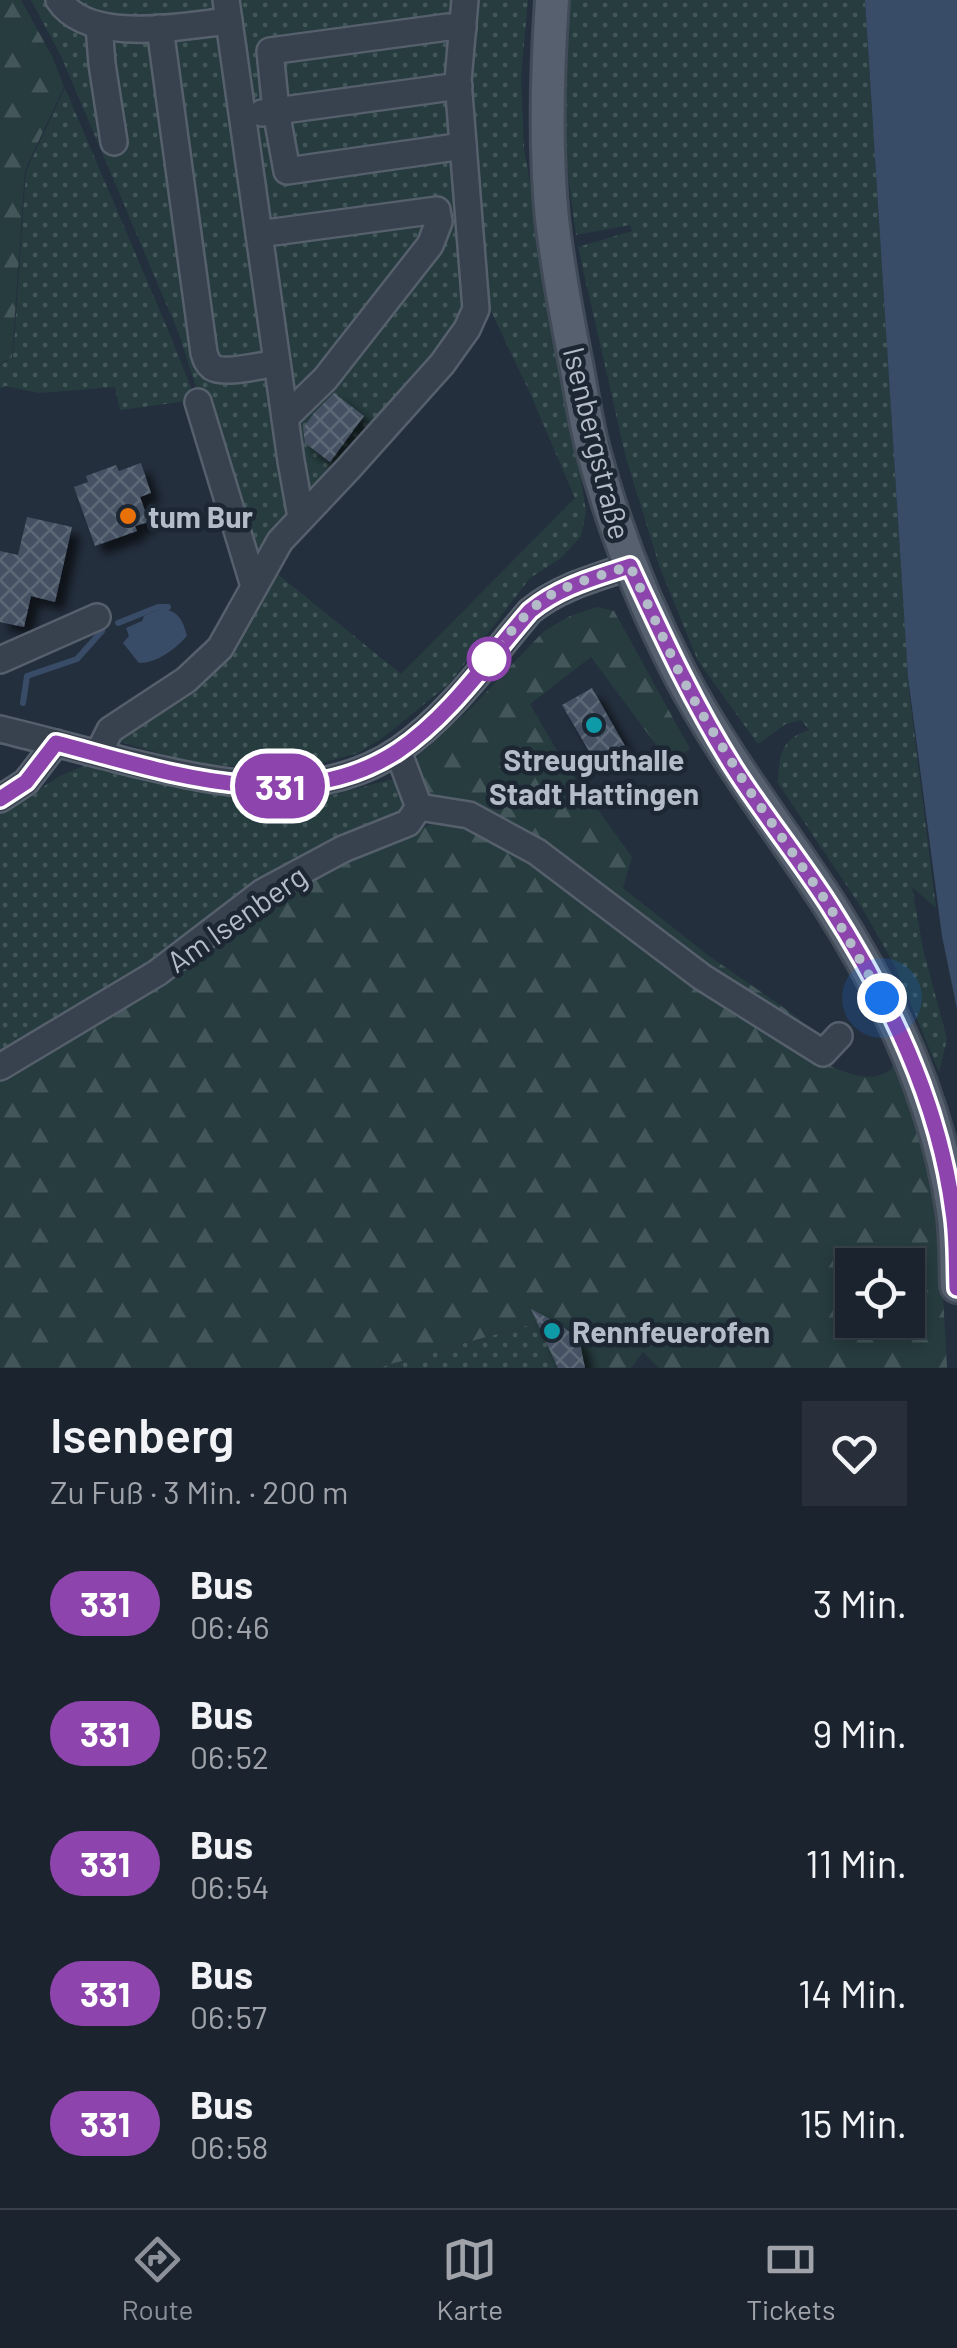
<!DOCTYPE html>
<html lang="de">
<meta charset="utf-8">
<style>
body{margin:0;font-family:Barlow,sans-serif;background:#282f3a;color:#f1f3f6;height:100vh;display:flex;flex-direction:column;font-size:38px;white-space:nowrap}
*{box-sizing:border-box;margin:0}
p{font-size:32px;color:#a0a4aa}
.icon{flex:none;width:55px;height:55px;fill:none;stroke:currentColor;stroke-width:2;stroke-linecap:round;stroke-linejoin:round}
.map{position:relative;height:1368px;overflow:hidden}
.panel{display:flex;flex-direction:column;background:#1b232e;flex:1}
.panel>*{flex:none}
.badge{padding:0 20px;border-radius:32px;font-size:35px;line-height:65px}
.tools{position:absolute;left:835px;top:1248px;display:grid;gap:20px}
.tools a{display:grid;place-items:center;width:90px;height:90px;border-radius:0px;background:#1b232e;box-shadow:0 5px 15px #0003,0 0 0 2px #39404a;font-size:50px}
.you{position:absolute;width:50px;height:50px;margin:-25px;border:8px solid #fff;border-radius:50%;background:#1a73e8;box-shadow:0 0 0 15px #1a73e833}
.map>.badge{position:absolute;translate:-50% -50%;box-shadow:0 0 0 5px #fff}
.round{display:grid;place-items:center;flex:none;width:105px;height:105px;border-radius:0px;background:#282f3a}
.summary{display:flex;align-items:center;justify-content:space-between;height:170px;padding:0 50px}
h1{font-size:48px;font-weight:600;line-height:75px}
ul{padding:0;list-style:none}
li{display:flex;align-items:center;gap:30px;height:130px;padding:0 50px}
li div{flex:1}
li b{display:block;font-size:38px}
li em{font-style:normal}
li .badge{min-width:110px;font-weight:700;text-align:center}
.tabs{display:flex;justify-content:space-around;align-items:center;height:140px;border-top:2px solid #39404a;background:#1b232e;font-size:28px;color:#a0a4aa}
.tabs a{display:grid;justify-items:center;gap:5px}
.tabs .on{color:#8c9099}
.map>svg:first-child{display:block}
.green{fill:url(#green-dots)}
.forest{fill:url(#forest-firs);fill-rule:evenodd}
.water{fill:#394c67}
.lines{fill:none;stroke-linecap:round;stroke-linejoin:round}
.stream{stroke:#394c67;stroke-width:6}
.building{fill:url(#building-cross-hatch);filter:url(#shadow)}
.minor-casing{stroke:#565f6c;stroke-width:30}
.major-casing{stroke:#414a57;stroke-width:38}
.minor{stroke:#38414e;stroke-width:25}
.major{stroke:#56606e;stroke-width:32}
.line-casing{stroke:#fff;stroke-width:22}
.line{stroke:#8e44ad;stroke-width:15}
.walk{stroke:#b4bcc9;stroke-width:10;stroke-dasharray:0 18}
.food-dot{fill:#e8710a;stroke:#1d2633;stroke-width:4}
.stop-dot{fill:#fff;stroke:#8e44ad;stroke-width:5}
.culture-dot{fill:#0f9aa8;stroke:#1d2633;stroke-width:4}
.labels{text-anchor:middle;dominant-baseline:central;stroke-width:9;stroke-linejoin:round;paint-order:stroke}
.street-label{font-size:30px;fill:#b4bcc9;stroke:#1d2633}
.poi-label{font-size:30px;font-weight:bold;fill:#b4bcc9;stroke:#1d2633;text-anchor:start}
</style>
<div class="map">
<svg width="957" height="1368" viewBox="0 0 957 1368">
<defs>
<pattern id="green-dots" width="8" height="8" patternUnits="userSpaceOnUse" patternTransform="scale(2.5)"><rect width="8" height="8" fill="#263c3f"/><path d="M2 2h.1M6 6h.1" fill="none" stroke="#435659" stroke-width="1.8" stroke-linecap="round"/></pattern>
<pattern id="forest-firs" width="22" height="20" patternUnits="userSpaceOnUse" patternTransform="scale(2.5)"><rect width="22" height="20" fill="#263c3f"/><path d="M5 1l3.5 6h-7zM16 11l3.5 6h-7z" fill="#435659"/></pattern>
<pattern id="building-cross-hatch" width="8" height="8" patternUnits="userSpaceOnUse" patternTransform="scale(2.5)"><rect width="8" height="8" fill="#455162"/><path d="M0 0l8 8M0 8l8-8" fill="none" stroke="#5d6877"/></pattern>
<filter id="shadow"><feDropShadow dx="9" dy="9" stdDeviation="5" flood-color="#0009"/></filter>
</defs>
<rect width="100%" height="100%" fill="#242f3e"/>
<g class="green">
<path d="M31,0h497l-7,77 3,72 42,234 20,129 -5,24 -20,22 -31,20 -80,105 -66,54 -26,16 -63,17 -97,-6 -81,-23 158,-169 126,102 174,-176 -46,-107 -38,-80 -206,232 -32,23 -74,-232 -118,-278z"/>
<path d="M568,0h297l44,690 27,218 -24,-21 11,62 24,90 -8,33 -44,-106 -30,-53 -87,-130c1,-28 3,-44 31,-53l-8,-10 -15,4 -28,20 -60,-83 -38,-93 -34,-110 -48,-211 54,-16 -2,-6 -54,10 -13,-97z"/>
<path d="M65,88l106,249 25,63 -76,10 -5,-23 -76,6 -34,-7 -5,3v-24l13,-8 13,-186z"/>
<path d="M90,763l103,24 105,17 95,-25 11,16 -4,19 -246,156 -154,88v-243l58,-38z"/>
<path d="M550,1319c22,11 33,24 35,49h-208z"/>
</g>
<g class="forest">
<path d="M0,0h21l32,58 11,29 -39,83 -13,187 -12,7z"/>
<path d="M597,607l17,4 76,138 -21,13 -78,-105 -61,47 34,59 68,94 -9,31 86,68 91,63 -13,21c24,15 71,49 100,32 5,-3 8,-8 12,-12l26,77 14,86 8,145h-288l-16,-16 -12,16h-46c-2,-25 -13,-38 -35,-49l-173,49h-377v-294l346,-219 36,-5 27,-18 23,-8 -19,-63 60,-55 71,-75 26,-15zM852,1265h56v55h-56z"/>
</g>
<g class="water">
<path d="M865,0h92v1009l-15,-73 -34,-259z"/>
<path d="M161,609c17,1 22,11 26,27 -13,14 -30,27 -48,27l-16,-20 6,-7 -3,-8 16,-7 2,-5z"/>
</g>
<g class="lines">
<g class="stream">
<path d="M118,623l40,-16h10"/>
<path d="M23,703l4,-27 50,-17 25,-28"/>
</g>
</g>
<g class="building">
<path d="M334,393l30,23 -34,46 -25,-19 -2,-15 12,-16z"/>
<path d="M141,463l10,30 -11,4 9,25 -14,4 2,5 -42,15 -21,-59 14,-5 -2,-6 30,-11 3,6z"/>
<path d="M27,517l45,10 -17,75 -24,-6 -7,31 -24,-5v-71l18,4z"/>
<path d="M592,688l33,58 -29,17 -34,-58z"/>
<path d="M531,1309l30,16 11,9 8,9 5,25h-27z"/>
</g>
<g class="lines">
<g class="minor-casing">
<g id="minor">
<path d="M59,0c30,45 123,26 170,21"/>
<path d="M226,0l65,461 10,56"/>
<path d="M99,26l3,38 12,78"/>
<path d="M160,28l44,325c2,6 3,10 8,14 12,8 50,-2 65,-4"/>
<path d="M463,28l-15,-1 -178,24 6,60 11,60 176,-25"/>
<path d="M262,113l197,-27"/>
<path d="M259,234l178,-24 2,12 -9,23 -105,134 -40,39"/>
<path d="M198,402l56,184"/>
<path d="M0,660l97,-43"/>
<path d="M0,729c45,11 89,23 133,34 89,21 185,42 266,-13 52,-36 90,-91 131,-139 29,-24 65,-33 100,-45"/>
<path d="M98,754l12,-24 76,-50 34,-32 60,-107 68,-72 94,-105 25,-35 9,-20 -18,-228 7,-81"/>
<path d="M0,799l26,-17 30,-39"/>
<path d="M419,807l50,8 68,37 165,125 121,76 16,-17"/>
<path d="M0,1067l157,-94 106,-81 80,-43 65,-26 11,-16 -21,-56"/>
</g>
</g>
<g class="major-casing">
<path id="major" d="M552,0c-5,73 -7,146 0,219 6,51 15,100 25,150 5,27 9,55 16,81 21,78 51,155 88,226 43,81 98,151 148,228 60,94 108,196 124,306 4,25 3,51 4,76"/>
</g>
<use href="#minor" class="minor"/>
<use href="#major" class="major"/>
</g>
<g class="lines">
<g class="line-casing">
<path id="line" d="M0,799l26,-17 30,-39c108,28 239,76 342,8 52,-35 91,-93 132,-140 29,-24 64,-33 100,-45 32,69 63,137 104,202 30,47 65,90 95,137 60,94 110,196 124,307 4,25 3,51 4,76"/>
</g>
<use href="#line" class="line"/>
<path class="walk" d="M489,659c17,-21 36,-48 60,-63 24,-14 54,-21 81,-30l49,106 20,37 50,81 79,114 54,94"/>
</g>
<circle class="food-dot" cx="128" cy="516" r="10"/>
<circle class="stop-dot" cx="489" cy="659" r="20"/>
<g class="culture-dot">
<circle cx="594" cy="725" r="10"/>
<circle cx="552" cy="1331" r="10"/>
</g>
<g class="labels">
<g class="street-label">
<text transform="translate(598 443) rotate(76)">Isenbergstraße</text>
<text transform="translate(236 918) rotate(-35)">Am Isenberg</text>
</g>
<g class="poi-label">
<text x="148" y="516">tum Bur</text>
<text x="594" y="759" text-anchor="middle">Streuguthalle<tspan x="594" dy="34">Stadt Hattingen</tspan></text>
<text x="572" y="1331">Rennfeuerofen</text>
</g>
</g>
</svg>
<div class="tools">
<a><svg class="icon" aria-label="locate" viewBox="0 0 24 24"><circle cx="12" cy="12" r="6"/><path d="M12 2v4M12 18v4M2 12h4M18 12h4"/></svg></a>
</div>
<div class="you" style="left:882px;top:998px"></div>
<b class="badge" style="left:280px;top:786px;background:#8e44ad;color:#fff">331</b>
</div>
<section class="panel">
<div class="summary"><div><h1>Isenberg</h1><p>Zu Fuß · 3 Min. · 200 m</p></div><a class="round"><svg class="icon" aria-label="heart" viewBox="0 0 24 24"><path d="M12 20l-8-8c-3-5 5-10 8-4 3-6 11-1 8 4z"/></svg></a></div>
<ul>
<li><span class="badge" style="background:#8e44ad;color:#fff">331</span><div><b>Bus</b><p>06:46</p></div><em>3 Min.</em></li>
<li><span class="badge" style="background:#8e44ad;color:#fff">331</span><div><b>Bus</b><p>06:52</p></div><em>9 Min.</em></li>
<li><span class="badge" style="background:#8e44ad;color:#fff">331</span><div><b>Bus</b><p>06:54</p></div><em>11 Min.</em></li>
<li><span class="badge" style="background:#8e44ad;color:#fff">331</span><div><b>Bus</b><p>06:57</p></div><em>14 Min.</em></li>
<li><span class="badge" style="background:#8e44ad;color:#fff">331</span><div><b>Bus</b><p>06:58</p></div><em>15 Min.</em></li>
</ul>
</section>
<nav class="tabs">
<a class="on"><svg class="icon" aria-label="directions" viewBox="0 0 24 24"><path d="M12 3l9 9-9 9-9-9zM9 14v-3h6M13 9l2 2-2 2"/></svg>Route</a>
<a><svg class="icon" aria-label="map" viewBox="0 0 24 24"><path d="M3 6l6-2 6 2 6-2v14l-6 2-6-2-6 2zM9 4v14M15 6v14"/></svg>Karte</a>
<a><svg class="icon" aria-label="tickets" viewBox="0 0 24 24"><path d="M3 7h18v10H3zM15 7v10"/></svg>Tickets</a>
</nav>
